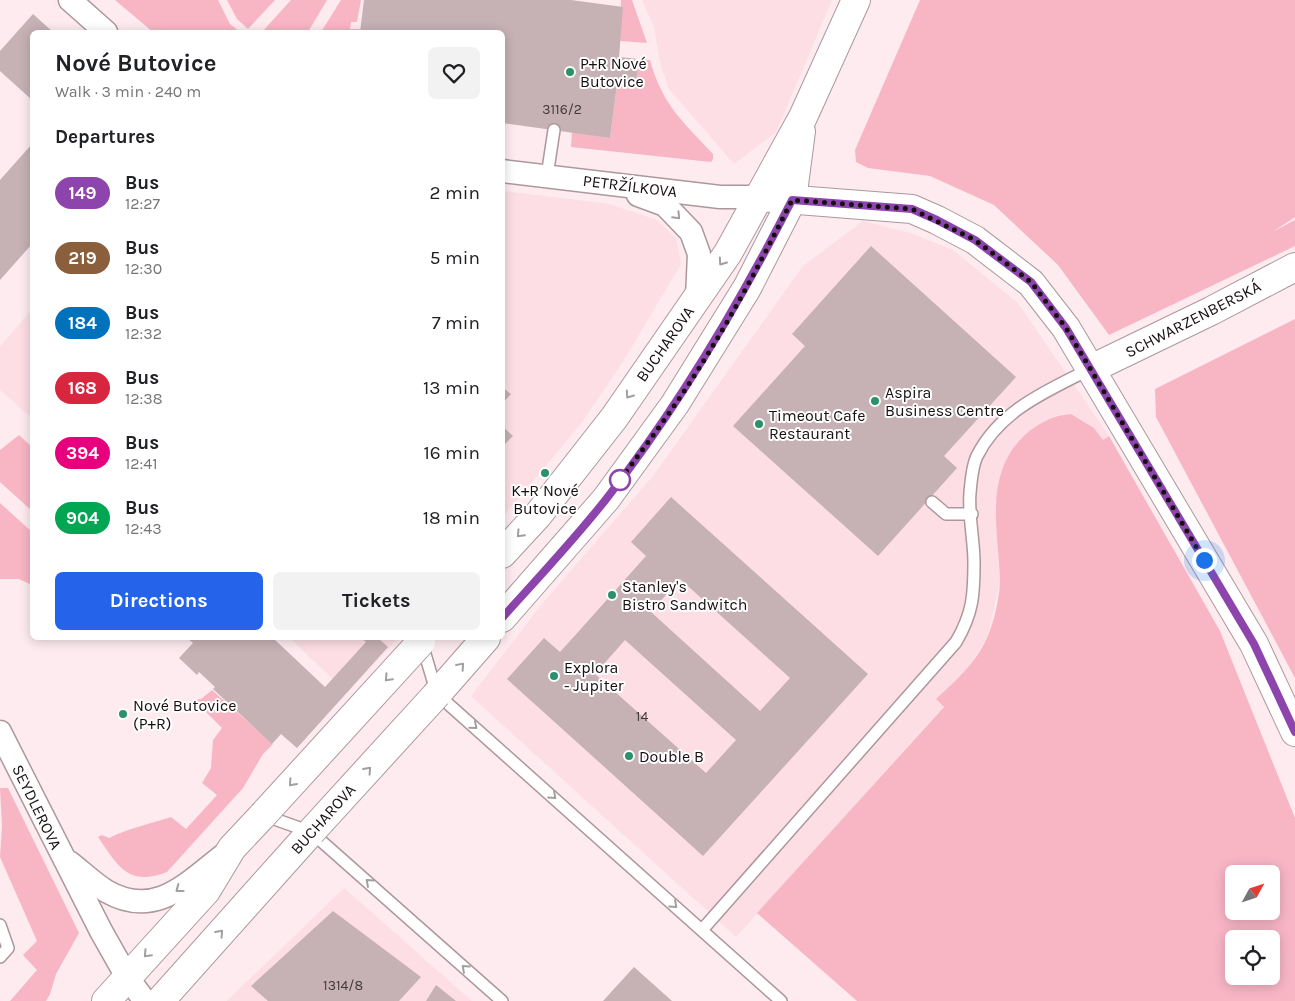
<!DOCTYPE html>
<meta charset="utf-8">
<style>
body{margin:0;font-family:Karla,sans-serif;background:#f2f2f2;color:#202124;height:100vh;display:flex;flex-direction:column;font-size:19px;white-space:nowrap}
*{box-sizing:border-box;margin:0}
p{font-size:16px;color:#757577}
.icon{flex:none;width:28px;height:28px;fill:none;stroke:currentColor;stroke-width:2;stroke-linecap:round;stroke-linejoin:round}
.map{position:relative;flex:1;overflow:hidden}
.drawer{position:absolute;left:30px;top:30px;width:475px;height:610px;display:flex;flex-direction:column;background:#fff;border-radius:8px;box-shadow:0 2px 12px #0003}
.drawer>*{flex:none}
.badge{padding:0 10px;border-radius:16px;font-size:18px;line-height:32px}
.needle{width:32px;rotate:50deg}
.controls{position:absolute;left:1225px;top:865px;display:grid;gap:10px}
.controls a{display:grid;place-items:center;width:55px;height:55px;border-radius:8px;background:#fff;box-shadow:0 2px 12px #0003;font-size:25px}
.you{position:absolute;width:25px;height:25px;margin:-12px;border:4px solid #fff;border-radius:50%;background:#1a73e8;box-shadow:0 0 0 8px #1a73e833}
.map>.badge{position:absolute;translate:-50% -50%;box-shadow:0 0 0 2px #fff}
h2{padding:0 25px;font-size:19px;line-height:45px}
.round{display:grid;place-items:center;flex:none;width:52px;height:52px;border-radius:8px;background:#f2f2f2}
.overview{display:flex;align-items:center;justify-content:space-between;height:85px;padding:0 25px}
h1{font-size:24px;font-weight:700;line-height:38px}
.action{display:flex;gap:10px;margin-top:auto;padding:10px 25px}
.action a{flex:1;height:58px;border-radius:8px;background:#2563eb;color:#fff;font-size:20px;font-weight:700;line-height:58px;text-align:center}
.action a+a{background:#f2f2f2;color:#202124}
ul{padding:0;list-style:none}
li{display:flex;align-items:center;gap:15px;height:65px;padding:0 25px}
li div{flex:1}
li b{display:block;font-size:19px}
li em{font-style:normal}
li .badge{min-width:55px;font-weight:700;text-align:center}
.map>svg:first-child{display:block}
.built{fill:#fddee5}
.green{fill:#f8b6c5;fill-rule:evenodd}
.building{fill:#c6b1b5;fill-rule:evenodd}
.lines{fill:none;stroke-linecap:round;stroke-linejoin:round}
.lane-casing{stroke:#ac989c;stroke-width:14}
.street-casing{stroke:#ac989c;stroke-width:25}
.secondary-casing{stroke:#ac989c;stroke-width:30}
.lane{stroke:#fff;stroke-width:11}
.street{stroke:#fff;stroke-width:22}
.secondary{stroke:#fff;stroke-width:28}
.secondary-bridge-casing{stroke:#ac989c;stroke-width:30;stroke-linecap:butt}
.secondary-bridge{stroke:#fff;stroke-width:28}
.oneway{stroke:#a29fa0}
.line-casing{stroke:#fff;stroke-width:11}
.line{stroke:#8e44ad;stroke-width:8}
.walk{stroke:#171011;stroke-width:5;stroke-dasharray:0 9}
.poi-dot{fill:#2b916d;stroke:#fefefe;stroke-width:2}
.stop-dot{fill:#fff;stroke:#8e44ad;stroke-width:2.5}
.labels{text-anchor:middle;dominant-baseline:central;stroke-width:4;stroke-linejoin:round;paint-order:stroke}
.number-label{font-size:14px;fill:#43383a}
.poi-label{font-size:16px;fill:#171011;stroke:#fefefe;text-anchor:start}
.street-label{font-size:16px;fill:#171011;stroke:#fefefe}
</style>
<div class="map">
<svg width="1295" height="1001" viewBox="0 0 1295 1001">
<rect width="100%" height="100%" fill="#fdebef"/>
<g class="built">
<path d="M642,0h190l-56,132 -42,32 -65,-75 -9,-26 -6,-36z"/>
<path d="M503,191l106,13 48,16 19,18 5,26 -59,99 -41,61 -78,93z"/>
<path d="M863,221l47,12 43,17 65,53 91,133 -6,4 -9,-12 -23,-14 -14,1 -24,14 -14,11 -24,62 5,80 -13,56 -19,30 -31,31 7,7 -208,231 -265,-241 71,-92 111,-128 150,-210z"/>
<path d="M32,309v109l-32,-28v-43z"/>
<path d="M290,638h108l-51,55z"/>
<path d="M344,888l128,113h-245z"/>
</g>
<g class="green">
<path d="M115,0h103l12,24 10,8h-87z"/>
<path d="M227,0h48l-27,29 -11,-10z"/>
<path d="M291,0h36l-19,32h-46z"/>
<path d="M341,0h20l-4,22h-6l-1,7h10v3h-39z"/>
<path d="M621,0h11l15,43 -27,-2z"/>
<path d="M920,0h375v217l-21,14 21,-11v26l-186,89 -51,-70 -64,-60 -64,-29 -62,-8 -12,-6 -1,-12z"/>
<path d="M638,59l12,1c12,44 32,61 63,94v5l-2,3 -140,-15 1,-15 38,6 7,-53 19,2z"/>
<path d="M1295,319v359l-139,-261 -1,-28z"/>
<path d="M1071,414l23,14 9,12 6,-4 111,195 75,187v183h-438l-100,-88 187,-206 -8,-8c19,-18 40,-36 51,-61 7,-16 13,-41 13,-59 -2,-51 -17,-107 27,-146 14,-11 27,-18 44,-19zM1234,874h37v37h-37zM1234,939h37v37h-37z"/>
<path d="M19,435l13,12v64l-32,-29v-32z"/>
<path d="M0,503l32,29v53l-13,-6h-19z"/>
<path d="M212,690l61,54 -10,10 -20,34 -76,84c-39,15 -49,-6 -69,-35l4,-2 7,3c20,-10 41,-14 62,-21l15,12 31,-34 -15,-12 9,-15 2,-28 9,-12 -28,-28 7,-1z"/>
<path d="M0,788h8l71,145 -23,41 -6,20 -4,7h-36l27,-31 -14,-15 14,-14 -37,-84 2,-31z"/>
</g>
<g class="building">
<path d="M364,0h207l52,7 -4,50 19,2 -2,29 -19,-3 -7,53 -108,-15v-91h-142z"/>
<path d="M33,14l20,18h-21v68l-32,-29v-20z"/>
<path d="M32,144v100l-32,36v-100z"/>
<path d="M871,246l145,131 -72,79 13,12 -79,88 -145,-130 72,-80 -13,-12z"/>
<path d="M502,387l9,7 -9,10z"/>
<path d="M502,426l11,10 -11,11z"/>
<path d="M671,497l197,177 -165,182 -196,-177 37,-41 16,14 19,-21 67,-75 -15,-14zM680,579l110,99 -30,33 -109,-99zM625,640l111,100 -30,33 -111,-99z"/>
<path d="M187,638h86l52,49 41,-45 -5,-4h17l10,9 -91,101 -16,-14 -9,10 -59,-55 2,-2 -16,-15 -2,3 -18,-17 14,-15z"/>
<path d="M333,911l88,66 -22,24h-131l-17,-15z"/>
<path d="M634,967l38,34h-69z"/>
<path d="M436,985l20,16h-30z"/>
</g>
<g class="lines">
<g class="lane-casing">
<g id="lane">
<path d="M547,176l7,-46"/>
<path d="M932,502l14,12h26"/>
<path d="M422,644l15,50 344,307"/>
<path d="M263,815l48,17 191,169"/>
<path d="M0,925l8,23 -8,9"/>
<path d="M702,930l254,-288c17,-29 18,-47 18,-80 0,-21 -6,-49 -4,-69 1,-11 2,-27 7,-37 23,-46 70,-65 113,-87"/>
</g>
</g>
<g class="street-casing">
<g id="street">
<path d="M70,0l36,32"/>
<path d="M502,171l218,26h38"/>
<path d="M638,195l27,10 26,27 8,22 -2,44"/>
<path d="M0,732l101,199 26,46 18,24"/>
<path d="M69,862c12,9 24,21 37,29 50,29 82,-9 119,-37"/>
</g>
</g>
<g class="secondary-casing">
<g id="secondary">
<path d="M758,197l154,12 25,11 38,20 56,43 35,45 188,316 41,88"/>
<path d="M1091,369l120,-58 84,-44"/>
<path d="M502,554l36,-39 76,-97 114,-165 75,-136 53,-117"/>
<path d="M502,618l104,-119 69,-95 72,-116 45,-88 9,-69"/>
<path d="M437,694l49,-56"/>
<path d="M106,1001l100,-110 26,-43 31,-33"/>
<path d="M160,1001l151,-169"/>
</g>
</g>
<use href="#lane" class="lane"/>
<use href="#street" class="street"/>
<use href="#secondary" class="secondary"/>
<g class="secondary-bridge-casing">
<g id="secondary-bridge">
<path d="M263,815l158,-173"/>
<path d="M311,832l126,-138"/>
</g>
</g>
<use href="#secondary-bridge" class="secondary-bridge"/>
</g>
<defs><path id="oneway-chevron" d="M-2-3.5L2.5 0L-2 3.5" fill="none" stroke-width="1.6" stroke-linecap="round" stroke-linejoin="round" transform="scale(1.25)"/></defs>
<g class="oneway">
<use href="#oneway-chevron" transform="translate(677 216) rotate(46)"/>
<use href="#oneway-chevron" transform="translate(722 262) rotate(125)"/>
<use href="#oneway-chevron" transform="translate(629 395) rotate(125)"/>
<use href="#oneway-chevron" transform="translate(520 534) rotate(133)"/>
<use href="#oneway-chevron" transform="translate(461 666) rotate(-49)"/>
<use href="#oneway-chevron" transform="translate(388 678) rotate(133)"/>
<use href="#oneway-chevron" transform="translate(474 726) rotate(41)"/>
<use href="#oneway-chevron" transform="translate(368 770) rotate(-48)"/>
<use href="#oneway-chevron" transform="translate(292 783) rotate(132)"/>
<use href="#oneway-chevron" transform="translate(553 796) rotate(42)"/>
<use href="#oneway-chevron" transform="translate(369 882) rotate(-138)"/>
<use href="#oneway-chevron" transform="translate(179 889) rotate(143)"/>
<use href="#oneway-chevron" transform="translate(674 905) rotate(42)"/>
<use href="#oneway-chevron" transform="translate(220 933) rotate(-48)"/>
<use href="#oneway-chevron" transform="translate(147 954) rotate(133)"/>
<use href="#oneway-chevron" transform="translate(465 968) rotate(-138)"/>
</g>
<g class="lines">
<g class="line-casing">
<path id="line" d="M502,618c35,-39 72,-78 105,-120 72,-92 132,-194 185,-298l120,9 25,11 38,20 56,42 35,46 188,316 41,88"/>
</g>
<use href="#line" class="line"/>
<path class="walk" d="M620,480l-2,3c19,-26 38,-51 56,-77 45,-65 83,-136 118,-206l120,9 63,31 56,42 35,46 138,232"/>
</g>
<g class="poi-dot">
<circle cx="570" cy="72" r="5"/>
<circle cx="875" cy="401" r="5"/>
<circle cx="759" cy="424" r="5"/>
<circle cx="545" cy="473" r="5"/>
<circle cx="612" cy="595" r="5"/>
<circle cx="554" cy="676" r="5"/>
<circle cx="123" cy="714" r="5"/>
<circle cx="629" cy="756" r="5"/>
</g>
<circle class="stop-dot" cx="620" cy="480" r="10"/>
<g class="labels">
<g class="number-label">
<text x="562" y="109">3116/2</text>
<text x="642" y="716">14</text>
<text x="343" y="985">1314/8</text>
</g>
<g class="poi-label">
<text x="580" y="63">P+R Nové<tspan x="580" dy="18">Butovice</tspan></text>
<text x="885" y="392">Aspira<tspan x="885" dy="18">Business Centre</tspan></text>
<text x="769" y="415">Timeout Cafe<tspan x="769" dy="18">Restaurant</tspan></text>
<text x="545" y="490" text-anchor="middle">K+R Nové<tspan x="545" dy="18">Butovice</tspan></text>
<text x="622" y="586">Stanley's<tspan x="622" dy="18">Bistro Sandwitch</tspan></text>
<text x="564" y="667">Explora<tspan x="564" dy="18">- Jupiter</tspan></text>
<text x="133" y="705">Nové Butovice<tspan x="133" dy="18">(P+R)</tspan></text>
<text x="639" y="756">Double B</text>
</g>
<g class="street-label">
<text transform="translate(630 186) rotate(7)">PETRŽÍLKOVA</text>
<text transform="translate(1193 319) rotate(-27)">SCHWARZENBERSKÁ</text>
<text transform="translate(665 344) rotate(-55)">BUCHAROVA</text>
<text transform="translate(37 807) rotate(64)">SEYDLEROVA</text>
<text transform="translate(323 819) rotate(-48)">BUCHAROVA</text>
</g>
</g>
</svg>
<div class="controls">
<a><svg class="needle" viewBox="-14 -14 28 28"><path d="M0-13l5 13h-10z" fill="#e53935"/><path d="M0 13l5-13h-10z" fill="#757577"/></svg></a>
<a><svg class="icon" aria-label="locate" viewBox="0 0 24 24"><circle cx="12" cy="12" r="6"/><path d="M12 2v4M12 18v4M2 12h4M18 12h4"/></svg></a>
</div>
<div class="you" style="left:1204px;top:560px"></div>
<section class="drawer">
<div class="overview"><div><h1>Nové Butovice</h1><p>Walk · 3 min · 240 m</p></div><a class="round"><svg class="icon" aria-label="heart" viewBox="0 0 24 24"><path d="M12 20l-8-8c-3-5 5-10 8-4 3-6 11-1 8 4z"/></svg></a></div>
<h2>Departures</h2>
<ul>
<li><span class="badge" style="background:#8e44ad;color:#fff">149</span><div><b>Bus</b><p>12:27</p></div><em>2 min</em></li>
<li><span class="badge" style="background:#8b5e3c;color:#fff">219</span><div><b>Bus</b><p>12:30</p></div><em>5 min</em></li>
<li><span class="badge" style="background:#0072bc;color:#fff">184</span><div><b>Bus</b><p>12:32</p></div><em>7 min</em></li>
<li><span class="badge" style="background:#d7263d;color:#fff">168</span><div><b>Bus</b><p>12:38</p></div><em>13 min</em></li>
<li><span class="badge" style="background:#e6007e;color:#fff">394</span><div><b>Bus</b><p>12:41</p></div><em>16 min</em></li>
<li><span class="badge" style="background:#00a651;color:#fff">904</span><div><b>Bus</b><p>12:43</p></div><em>18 min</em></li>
</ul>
<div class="action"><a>Directions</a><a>Tickets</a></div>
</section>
</div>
